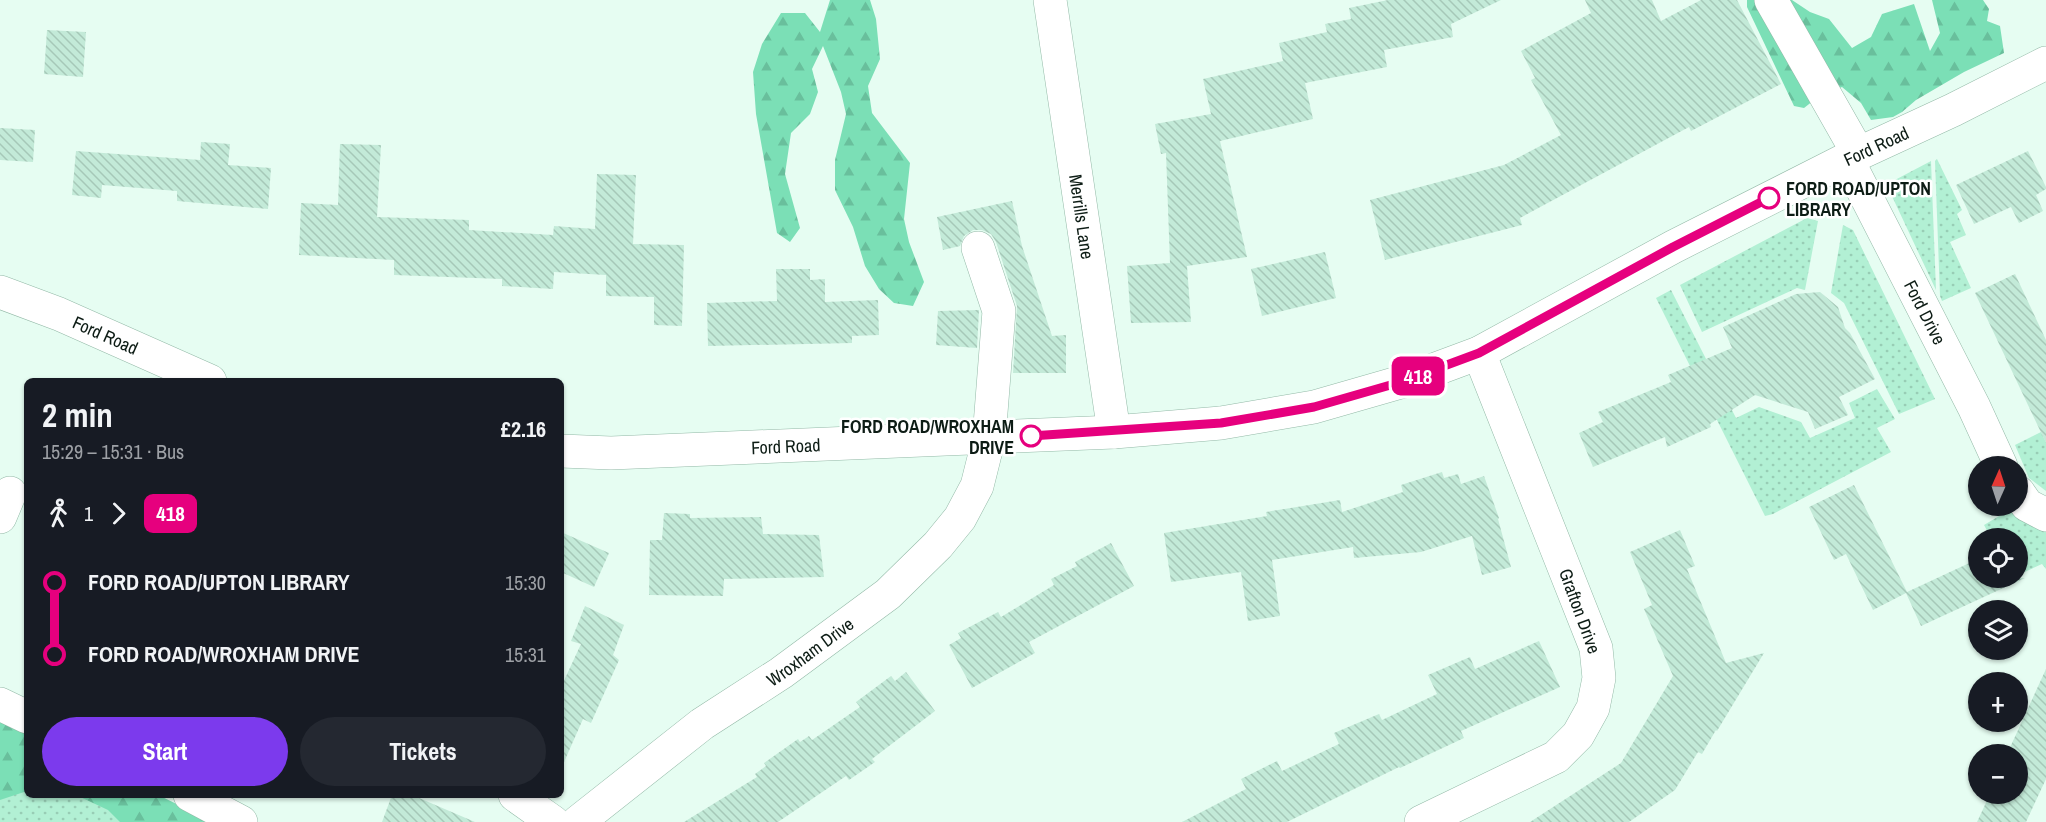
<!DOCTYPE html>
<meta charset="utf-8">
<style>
body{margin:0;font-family:"Archivo Narrow",sans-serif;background:#242831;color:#f1f3f6;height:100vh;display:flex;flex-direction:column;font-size:22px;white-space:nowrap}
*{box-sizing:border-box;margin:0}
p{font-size:20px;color:#9ea1a6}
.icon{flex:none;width:33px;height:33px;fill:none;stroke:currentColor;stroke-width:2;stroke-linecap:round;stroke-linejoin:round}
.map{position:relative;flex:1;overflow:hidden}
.details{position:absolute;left:24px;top:378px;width:540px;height:420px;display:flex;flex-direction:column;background:#171b24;border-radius:9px;box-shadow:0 2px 4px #0004}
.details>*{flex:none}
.badge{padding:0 12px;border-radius:9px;font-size:21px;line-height:39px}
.needle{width:39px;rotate:3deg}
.fabs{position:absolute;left:1968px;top:456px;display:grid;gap:12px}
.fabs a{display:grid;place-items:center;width:60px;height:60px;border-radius:50%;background:#171b24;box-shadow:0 2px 4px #0004;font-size:30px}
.map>.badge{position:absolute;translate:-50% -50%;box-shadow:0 0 0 3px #fff}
.legs{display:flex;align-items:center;gap:9px;height:66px;padding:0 18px;font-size:20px}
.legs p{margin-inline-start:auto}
.summary{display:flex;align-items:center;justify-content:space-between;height:102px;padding:0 18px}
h1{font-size:33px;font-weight:800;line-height:45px}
.button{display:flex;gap:12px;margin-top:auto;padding:12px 18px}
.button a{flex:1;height:69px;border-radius:36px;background:#7c3aed;color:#fff;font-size:24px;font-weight:800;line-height:69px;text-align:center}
.button a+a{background:#242831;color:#f1f3f6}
ul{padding:0 18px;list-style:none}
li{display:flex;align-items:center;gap:21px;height:72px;font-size:22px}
li i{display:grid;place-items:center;width:9px;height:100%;margin:0 8px;background:currentColor}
li i::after{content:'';width:15px;height:15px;margin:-8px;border:4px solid;border-radius:50%;background:#171b24}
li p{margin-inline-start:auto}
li:first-child i{background:linear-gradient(#0000 50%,currentColor 0)}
li:last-child i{background:linear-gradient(currentColor 50%,#0000 0)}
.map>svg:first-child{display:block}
.grass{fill:url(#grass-dots)}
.forest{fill:url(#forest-firs)}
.building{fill:url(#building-back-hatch)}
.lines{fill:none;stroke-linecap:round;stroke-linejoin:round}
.minor-casing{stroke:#93b9a7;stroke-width:34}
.minor{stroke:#fff;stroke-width:33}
.line-1-casing{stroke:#fff;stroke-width:14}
.line-1{stroke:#e6007e;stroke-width:9}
.stop-1-dot{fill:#fff;stroke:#e6007e;stroke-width:3}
.labels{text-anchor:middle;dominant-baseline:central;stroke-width:5;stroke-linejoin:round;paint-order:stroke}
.street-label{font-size:18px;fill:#0d1c15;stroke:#fff}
.stop-label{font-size:18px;font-weight:bold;fill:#0d1c15;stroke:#fff;text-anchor:start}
</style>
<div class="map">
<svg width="2046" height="822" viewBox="0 0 2046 822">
<defs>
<pattern id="grass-dots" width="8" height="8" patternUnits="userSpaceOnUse" patternTransform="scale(1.5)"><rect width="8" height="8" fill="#b2f0d4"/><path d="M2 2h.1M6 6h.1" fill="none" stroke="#98cdb5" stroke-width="1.8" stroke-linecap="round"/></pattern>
<pattern id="forest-firs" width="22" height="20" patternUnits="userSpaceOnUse" patternTransform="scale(1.5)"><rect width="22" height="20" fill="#7bdfb6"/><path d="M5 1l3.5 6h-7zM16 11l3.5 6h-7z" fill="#69bf9c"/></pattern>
<pattern id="building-back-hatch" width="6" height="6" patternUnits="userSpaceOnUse" patternTransform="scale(1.5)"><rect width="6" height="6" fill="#c3ead8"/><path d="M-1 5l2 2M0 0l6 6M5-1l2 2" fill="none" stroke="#a6c8b8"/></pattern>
</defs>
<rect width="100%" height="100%" fill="#e6fdf2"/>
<g class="grass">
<path d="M1937,159l25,51 -5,4 9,21 -16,7 21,46 -29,13 -2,-5 -5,-135z"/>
<path d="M1931,161l5,129 -46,-98 3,-11z"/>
<path d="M1807,218l11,3 -13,69 -8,-2 -95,44 -22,-47z"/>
<path d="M1843,225l10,5 82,169 -36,15 -55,-111 -13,-10z"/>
<path d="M1671,290l65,128 23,-11 42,15 9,16 45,-20 -6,-15 28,-14 18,30 -18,9 14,24 -118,62 -8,2 -109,-218z"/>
<path d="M2041,432l5,10v49l-17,-13 -14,-33z"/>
<path d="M2011,509l14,12 21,11v37l-4,-5 -24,11v-37h-27l-7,-13z"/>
<path d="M0,718l27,13v64h131l55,27h-213z"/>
</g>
<g class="forest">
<path d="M830,0h40l6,19 4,40 -12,27 4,27 38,50 -6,56 5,23 15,40 -11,24 -19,-3 -15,-14 -14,-23 -12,-39 -18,-37v-30l11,-46 -5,-22 -18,-46 -11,23 6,23 -8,22 -19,19 -6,41 15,54 -10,14 -13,-9 -21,-119 -3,-42 9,-28 19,-31h24l15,19z"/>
<path d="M1747,0h45l18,12 19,7 23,29 19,-11 11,-23 32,-10 16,47 10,-18 -8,-33h51l6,9 -2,12 13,5 4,27 -40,19 -48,28 -14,12 -9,5 -22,3 -10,-17 -19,-16 -24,10 -14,11 -10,-2 -47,-99z"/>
<path d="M0,718l27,13v60l-27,9z"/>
<path d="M76,795h82l55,27h-93l-12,-12z"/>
</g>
<g class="building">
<path d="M1388,0h113l-50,24 2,13 -69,13 3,17 -82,16 8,36 -93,22 27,116 -60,9 4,56 -60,1 -4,-57 43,-3 -4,-110 -5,1 -6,-30 56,-10 -8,-35 80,-18 -4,-18 48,-11 -2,-8 26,-5 -2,-11z"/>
<path d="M1585,0h67l9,21 40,-21h36l44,84 -90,47 -2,-4 -169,91 2,7 -137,35 -15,-60 134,-35 57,-30 -30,-55 4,-2 -14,-27 70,-38z"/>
<path d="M47,30l39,2 -3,45 -39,-3z"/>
<path d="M0,128l35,2 -2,32 -33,-2z"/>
<path d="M201,142l29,2 -2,21 43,3 -3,41 -91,-8v-10l-75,-6 -1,13 -29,-3 4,-44 124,9z"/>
<path d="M340,144l41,1 -4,72 92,3v10l84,5 1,-9 41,3 2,-55 39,1 -3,69 51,1 -2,81 -28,-1v-28l-48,-1v-21l-52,-3 -1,17 -51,-3v-7l-108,-4v-15l-95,-5 2,-52 37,2z"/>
<path d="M2028,151l18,36v2l-10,6 7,16 -24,12 -8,-16 -37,17 -18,-39z"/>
<path d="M1012,201l10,45 30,90 14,-1v38h-53l4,-67 -21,-64 -5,-8 -9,-4h-9l-9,6 -4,10 -17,4 -6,-33z"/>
<path d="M1325,252l11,46 -74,18 -11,-47z"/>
<path d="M776,269h34v11l15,-1v23l53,-2 1,35 -27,1v7l-144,3 -1,-43 70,-2z"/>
<path d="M2015,274l31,66v103l-71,-150z"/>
<path d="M1820,292l18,15 7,21 5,5 25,46 -36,18 9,18 -33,14 -7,-17 -53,-17 -45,29 1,3 -44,20 -2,-10 -72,30 -14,-34 24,-11 -5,-10 73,-30 -3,-7 64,-27 -9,-21 73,-33z"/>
<path d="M979,310l-2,38 -41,-3 2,-34z"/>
<path d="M1442,472l2,6 14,-4 3,10 23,-8 15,42 -1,1 13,48 -29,8 -10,-39 -51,16 -67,6 -1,-11 -81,13 8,56 -32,5 -7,-49 -70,10 -7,-49 103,-17 -1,-4 74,-12 2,12 61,-20 -2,-7z"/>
<path d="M1854,485l53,107 71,-33v19h47l-104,48 -15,-33 -33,17 -27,-56 -12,6 -25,-53z"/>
<path d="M664,513l26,1v4l71,-1 2,17 56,1 5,42 -100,2 -1,17 -74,-1 1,-55h12z"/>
<path d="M1680,530l15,36 -8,3 39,94 38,-10 -47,78 -1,-1 -14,24 -4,-2 -23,38 -46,32h-99l91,-59 52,-87 -29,-67 8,-4 -22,-53z"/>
<path d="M561,532l48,21 -15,34 -33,-15z"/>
<path d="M1111,543l23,43 -105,56 6,11 -63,35 -23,-43 12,-7 -3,-5 40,-21 3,5 53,-32 -3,-6 26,-13 -2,-4z"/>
<path d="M585,606l39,19 -11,30 6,5 -28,63 -8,-4 -22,50v-82l20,-43 -10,-3z"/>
<path d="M1539,641l21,46 -99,44 3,7 -64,30 -1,-1 -112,55h-105l64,-33 -5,-10 36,-18 5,10 57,-27 -5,-11 45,-19 3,6 55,-26 -9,-19 42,-18 5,12z"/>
<path d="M2046,669v110l-20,43h-49l13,-28h28v-40h-11z"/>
<path d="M906,672l29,39 -63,48 3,3 -26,18 -3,-4 -68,46h-94l73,-45 -2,-3 11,-8 -2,-3 34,-24 2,3 9,-6 3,4 48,-33 -4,-5 35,-26 4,5z"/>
<path d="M392,795h20l63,27h-93z"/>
</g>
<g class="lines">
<g class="minor-casing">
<g id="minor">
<path id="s1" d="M1050,0l64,432"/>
<path d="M1771,0l87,153"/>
<path id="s2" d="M1847,159l127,248 27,59"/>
<path id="s3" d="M0,292l59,22 151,67"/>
<path id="s4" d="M561,451l50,2 503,-21 107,-9 93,-16 87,-25 78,-29 194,-106 174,-88 106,-49 93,-47"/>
<path d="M2018,492l9,13 19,10"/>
<path d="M0,517l10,-24"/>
<path d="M0,704l27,13"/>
<path d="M190,795l51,27"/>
<path d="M515,795l38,27"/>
<path id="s5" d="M578,822l124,-98 79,-51 107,-79 50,-49 22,-27 17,-32 12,-48 10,-127 -21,-63"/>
<path d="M1421,822l135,-65 22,-22 15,-27 6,-30 -3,-30 -117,-295"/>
</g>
</g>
<use href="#minor" class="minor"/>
</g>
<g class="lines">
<g class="line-1-casing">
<path id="line-1" d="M1031,436l190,-13 93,-16 87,-25 78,-29 194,-106 96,-49"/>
</g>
<use href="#line-1" class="line-1"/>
</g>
<g class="stop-1-dot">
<circle cx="1769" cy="198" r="10"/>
<circle cx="1031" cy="436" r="10"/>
</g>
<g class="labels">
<g class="street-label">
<text stroke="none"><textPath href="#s4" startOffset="1377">Ford Road</textPath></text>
<text stroke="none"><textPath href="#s1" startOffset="219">Merrills Lane</textPath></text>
<text stroke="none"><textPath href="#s2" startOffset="172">Ford Drive</textPath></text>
<text stroke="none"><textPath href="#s3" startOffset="114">Ford Road</textPath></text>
<text stroke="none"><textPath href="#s4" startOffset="225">Ford Road</textPath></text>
<text transform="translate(1580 611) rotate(70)">Grafton Drive</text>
<text stroke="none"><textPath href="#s5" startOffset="288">Wroxham Drive</textPath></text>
</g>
<g class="stop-label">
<text x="1786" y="188">FORD ROAD/UPTON<tspan x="1786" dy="21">LIBRARY</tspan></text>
<text x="1014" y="426" text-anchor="end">FORD ROAD/WROXHAM<tspan x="1014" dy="21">DRIVE</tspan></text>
</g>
</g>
</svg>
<div class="fabs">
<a><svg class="needle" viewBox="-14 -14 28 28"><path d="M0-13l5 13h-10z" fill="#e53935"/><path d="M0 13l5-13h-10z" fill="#9ea1a6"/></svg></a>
<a><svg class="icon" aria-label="locate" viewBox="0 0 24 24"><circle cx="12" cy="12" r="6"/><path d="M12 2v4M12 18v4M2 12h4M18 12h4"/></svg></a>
<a><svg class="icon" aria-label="layers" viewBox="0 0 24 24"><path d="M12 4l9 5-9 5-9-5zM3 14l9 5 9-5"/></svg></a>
<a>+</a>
<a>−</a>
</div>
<b class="badge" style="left:1418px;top:376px;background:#e6007e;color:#fff">418</b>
<section class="details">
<div class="summary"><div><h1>2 min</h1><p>15:29 – 15:31 · Bus</p></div><b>£2.16</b></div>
<div class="legs"><svg class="icon" aria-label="walk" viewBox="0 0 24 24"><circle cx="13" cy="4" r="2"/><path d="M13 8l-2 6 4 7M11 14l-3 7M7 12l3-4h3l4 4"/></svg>1<svg class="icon" aria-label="forward" viewBox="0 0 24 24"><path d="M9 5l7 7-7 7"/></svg><b class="badge" style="background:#e6007e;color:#fff">418</b></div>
<ul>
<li><i style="color:#e6007e"></i><b>FORD ROAD/UPTON LIBRARY</b><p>15:30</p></li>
<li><i style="color:#e6007e"></i><b>FORD ROAD/WROXHAM DRIVE</b><p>15:31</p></li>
</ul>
<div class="button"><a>Start</a><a>Tickets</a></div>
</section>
</div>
